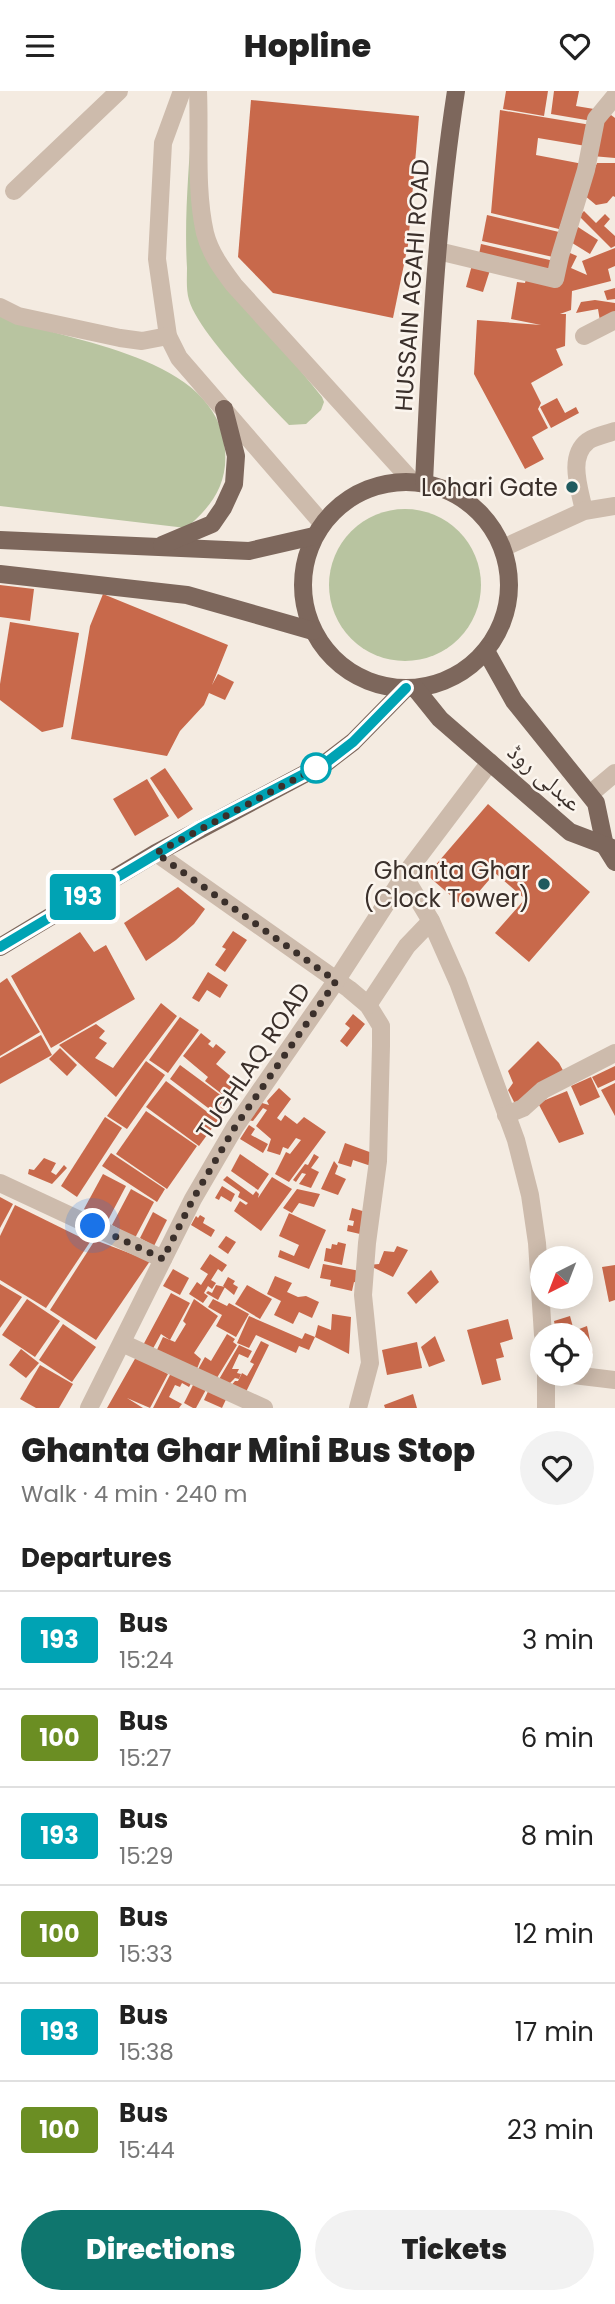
<!DOCTYPE html>
<meta charset="utf-8">
<style>
body{margin:0;font-family:Poppins,"Noto Naskh Arabic",sans-serif;background:#f2f2f2;color:#222;height:100vh;display:flex;flex-direction:column;font-size:26px;white-space:nowrap}
*{box-sizing:border-box;margin:0}
p{font-size:23px;color:#767676}
.icon{flex:none;width:38px;height:38px;fill:none;stroke:currentColor;stroke-width:2;stroke-linecap:round;stroke-linejoin:round}
.map{position:relative;height:1317px;overflow:hidden}
.drawer{display:flex;flex-direction:column;background:#fff;flex:1}
.drawer>*{flex:none}
.badge{padding:0 14px;border-radius:5px;font-size:24px;line-height:46px}
.needle{width:46px;rotate:222deg}
.controls{position:absolute;left:530px;top:1155px;display:grid;gap:14px}
.controls a{display:grid;place-items:center;width:63px;height:63px;border-radius:50%;background:#fff;box-shadow:0 4px 18px #0003;font-size:35px}
.you{position:absolute;width:35px;height:35px;margin:-18px;border:5px solid #fff;border-radius:50%;background:#1a73e8;box-shadow:0 0 0 10px #1a73e833}
.map>.badge{position:absolute;translate:-50% -50%;box-shadow:0 0 0 4px #fff}
h2{padding:0 21px;font-size:26px;line-height:63px}
.round{display:grid;place-items:center;flex:none;width:74px;height:74px;border-radius:37px;background:#f2f2f2}
.head{display:flex;align-items:center;justify-content:space-between;height:119px;padding:0 21px}
h1{font-size:33px;font-weight:800;line-height:52px}
.button{display:flex;gap:14px;margin-top:auto;padding:14px 21px}
.button a{flex:1;height:80px;border-radius:42px;background:#0f766e;color:#fff;font-size:28px;font-weight:800;line-height:80px;text-align:center}
.button a+a{background:#f2f2f2;color:#222}
ul{padding:0;list-style:none}
li{display:flex;align-items:center;gap:21px;height:98px;padding:0 21px;border-top:2px solid #e0e0e0}
li div{flex:1}
li b{display:block;font-size:26px}
li em{font-style:normal}
li .badge{min-width:77px;font-weight:700;text-align:center}
header{display:flex;justify-content:space-between;align-items:center;height:91px;padding:0 21px;background:#fff;font-size:32px;font-weight:800}
.map>svg:first-child{display:block}
.green{fill:#b8c4a0}
.building{fill:#c8694b}
.lines{fill:none;stroke-linecap:round;stroke-linejoin:round}
.minor{stroke:#cdbbac;stroke-width:18}
.major{stroke:#7d675c;stroke-width:18}
.line-casing{stroke:#fff;stroke-width:16}
.line{stroke:#00a3b4;stroke-width:10}
.walk{stroke:#3b302b;stroke-width:7;stroke-dasharray:0 12.6}
.poi-dot{fill:#1f5a5e;stroke:#fbf5ee;stroke-width:2.5}
.stop-dot{fill:#fff;stroke:#00a3b4;stroke-width:3.5}
.labels{text-anchor:middle;dominant-baseline:central;stroke-width:5;stroke-linejoin:round;paint-order:stroke}
.street-label{font-size:24px;fill:#3b302b;stroke:#fbf5ee}
.poi-label{font-size:24px;fill:#3b302b;stroke:#fbf5ee;text-anchor:end}
</style>
<header><svg class="icon" aria-label="menu" viewBox="0 0 24 24"><path d="M4 6h16M4 12h16M4 18h16"/></svg>Hopline<svg class="icon" aria-label="heart" viewBox="0 0 24 24"><path d="M12 20l-8-8c-3-5 5-10 8-4 3-6 11-1 8 4z"/></svg></header>
<div class="map">
<svg width="615" height="1317" viewBox="0 0 615 1317">
<rect width="100%" height="100%" fill="#f4ebe1"/>
<g class="green">
<path d="M192,27l16,139 114,140 2,5 -3,8 -15,14 -17,1c-25,-26 -91,-93 -100,-125 -3,-10 -2,-22 -2,-32 -3,-50 2,-100 5,-150z"/>
<path d="M0,225c70,27 219,39 225,134 3,35 -14,57 -39,78l-186,-22z"/>
<circle cx="405" cy="494" r="76"/>
</g>
<g class="building">
<path d="M506,0h42l-4,25 -41,-7z"/>
<path d="M554,0h25l-3,15 18,3 -2,12 -41,-7z"/>
<path d="M251,9l168,16 -11,129 -15,73 -120,-25 -35,-36z"/>
<path d="M500,19l91,15 -5,21 -48,-8 -2,17 47,9 -24,65 -68,-16z"/>
<path d="M611,24l4,3v40l-23,-2 6,-32z"/>
<path d="M597,72h18v34l-2,-1 -6,7 -11,2 -12,-10z"/>
<path d="M584,120l12,12 9,-9 5,5 -6,7 11,10v10l-4,2 -32,-32z"/>
<path d="M487,124l72,17 -6,25 -71,-16z"/>
<path d="M578,136l20,13 -8,14 -21,-13z"/>
<path d="M481,153l73,17 -3,15 -73,-16z"/>
<path d="M615,157v18l-7,3 3,12 -39,10 -1,19 -11,4h6l-1,32 -9,3 7,16 -32,18 10,20 -3,6 10,19 -16,9 12,22 -19,10 -51,-95 3,-54 64,5 -30,-6 6,-37 8,1 2,-8 32,8 4,-33 14,6 -6,12 16,7 -5,-14z"/>
<path d="M472,174l18,5 -7,22 -17,-5z"/>
<path d="M615,197v11l-8,1 -3,-9z"/>
<path d="M595,209l20,3v16l-15,2 -2,-12 -22,4 5,-11z"/>
<path d="M557,307l8,15 11,-6 3,6 -28,15 -11,-21z"/>
<path d="M0,494l34,4 -4,32 -30,-4z"/>
<path d="M103,503l125,51 -16,40 6,-11 16,8 -9,18 -16,-7 -5,12 -24,26 -13,25 -96,-17 19,-113z"/>
<path d="M10,531l69,11 -16,94 -21,5 -42,-32v-16z"/>
<path d="M165,677l28,41 -15,10 -28,-41z"/>
<path d="M147,688l22,37 -34,20 -22,-37z"/>
<path d="M488,713l102,88 -61,70 -34,-29 30,-34 -30,-26 -30,35 -38,-33z"/>
<path d="M178,796l27,22 -11,15 -18,16 -30,21 -22,-38z"/>
<path d="M233,840l14,9 -22,32 -10,-7 11,-16 -4,-2z"/>
<path d="M80,841l14,20 12,-7 29,54 -84,49 -40,-72z"/>
<path d="M208,881l20,13 -8,13 -13,-8 -8,12 -7,-4z"/>
<path d="M7,887l33,54 -40,24v-73z"/>
<path d="M161,912l16,13 -61,81 -57,-52 37,-21 9,7 -6,7 8,5 -12,15 18,10z"/>
<path d="M353,923l12,10 -18,23 -7,-6 10,-13 -5,-4z"/>
<path d="M180,926l19,13 -31,43 -19,-13z"/>
<path d="M201,942l10,8 -3,3 5,4 3,-4 10,8 -10,12 23,19 -12,15 -22,-17 3,-4 -25,-21z"/>
<path d="M41,944l11,20 -52,29v-26z"/>
<path d="M538,950l21,22 7,13 -48,34 -10,-20 5,-7 -5,-12z"/>
<path d="M60,957l17,17 -10,11 -18,-17z"/>
<path d="M146,970l19,14 -38,54 -20,-13z"/>
<path d="M180,974l50,37 -10,15 -50,-38z"/>
<path d="M615,975v14l-17,8 -6,-11z"/>
<path d="M591,986l9,20 -20,9 -9,-20z"/>
<path d="M166,990l52,39 -19,26 -53,-39z"/>
<path d="M615,992v33l-14,-26z"/>
<path d="M279,997l12,11 -14,19 4,3 4,-6 12,9 7,-7 22,15 -37,50 -14,-8 11,-22 4,2 11,-14 -5,-2 -8,11 -5,-2 -3,8 -13,-4 4,-12 -15,-13 11,-16 -4,-2 -10,13 -5,-1 14,-17 7,2 -2,-4z"/>
<path d="M567,1000l17,43 -25,9 -21,-40z"/>
<path d="M146,1020l51,35 -30,43 -51,-35z"/>
<path d="M105,1026l17,11 -45,69 -16,-11z"/>
<path d="M249,1034l6,4 -4,6 17,9 -5,9 -23,-14z"/>
<path d="M345,1052l30,11 -4,12 -18,-6 -2,7 -13,-4z"/>
<path d="M111,1062l54,36 -8,13 -55,-36z"/>
<path d="M240,1063l29,20 -11,16 -27,-19z"/>
<path d="M314,1063l5,3 -8,11 8,4 -8,16 -12,-4 7,-10 -4,-1 -6,9 -3,-2 12,-16 3,1z"/>
<path d="M44,1067l12,5 -5,9 5,3 8,-10 3,3 -15,16 -24,-10 1,-5 5,1z"/>
<path d="M334,1070l4,5 -3,8 11,5 -8,16 -17,-6z"/>
<path d="M103,1083l23,12 -19,36 -23,-13z"/>
<path d="M227,1085l26,19 3,-4 3,3 -1,4 14,-21 20,12 -31,42 -27,-20 6,-10 6,4 2,-2 -10,-6 2,-5 -17,-12z"/>
<path d="M222,1095l13,8 -4,8 -10,-6 -2,4 -4,-2z"/>
<path d="M131,1098l23,13 -19,36 -23,-13z"/>
<path d="M297,1098l23,5 -6,13 -15,-4 -7,10 -9,-5z"/>
<path d="M0,1106l13,7 -13,24z"/>
<path d="M15,1114l75,37 -44,66 -46,-28v-44z"/>
<path d="M352,1117l14,4 -6,22 -13,-3 1,-6 5,1 1,-5 -5,-1z"/>
<path d="M153,1121l14,8 -13,26 -14,-8z"/>
<path d="M289,1122l37,17 -17,39 -31,-12 2,-7 14,6 5,-11 -20,-9z"/>
<path d="M200,1124l5,3 -2,5 12,7 -4,7 -20,-12 5,-9 2,2z"/>
<path d="M226,1145l10,6 -8,12 -10,-7z"/>
<path d="M95,1149l55,21 -54,79 -46,-30z"/>
<path d="M338,1151l8,2 -4,21 -18,-4 2,-13 5,1 1,-5 5,1z"/>
<path d="M397,1155l11,4 -15,27 -25,-12 11,-1 5,-13 10,1z"/>
<path d="M210,1163l17,11 -5,7 -4,-3 -7,11 5,3 -4,6 -4,-3 -4,7 4,3 -5,7 -14,-9 8,-12 4,3 7,-11 -8,-5z"/>
<path d="M323,1173l37,7 -2,12 -4,-1 -2,9 -22,-5 1,-6 -11,-2z"/>
<path d="M615,1174v35l-6,2 -7,-35z"/>
<path d="M173,1178l16,9 -9,17 -17,-9z"/>
<path d="M431,1179l8,12 -23,22 -9,-11z"/>
<path d="M275,1185l17,7 -5,9 11,5 8,-1 13,6 -7,16 -13,-6 -6,12 -19,-9 7,-14 -14,-7z"/>
<path d="M228,1186l7,4 -2,3 5,3 -4,8 -11,-9z"/>
<path d="M0,1193l22,13 -22,31z"/>
<path d="M216,1194l9,2 -7,13 -12,-7 2,-2 4,2z"/>
<path d="M247,1194l25,14 -12,20 -25,-15z"/>
<path d="M171,1202l19,10 -20,37 -9,-6 -11,20 -9,-5z"/>
<path d="M27,1208l33,22 -25,36 -33,-22z"/>
<path d="M194,1208l24,17 -24,37 7,6 -5,12 -41,-17 8,-17 12,5 11,-18 -3,-3z"/>
<path d="M213,1208l14,7 2,-3 20,11 -13,23 -20,-11 6,-11 -14,-8z"/>
<path d="M332,1223l19,3 -2,37 -34,-17 3,-12 13,5z"/>
<path d="M249,1225l53,23 3,-6 10,4 -6,13 -10,-4 -3,7 -40,-18 -7,13 -12,-5z"/>
<path d="M570,1225l4,15 13,-5 6,29 -12,3v-23h-24l-3,-14z"/>
<path d="M508,1228l5,20 -13,4 4,14 -8,2 5,21 -19,5 -15,-55z"/>
<path d="M63,1233l33,23 -24,35 -33,-22z"/>
<path d="M227,1243l8,5 -2,3 4,3 -22,36 -18,-10 8,-14 6,4z"/>
<path d="M435,1245l10,25 -16,6 -8,-20z"/>
<path d="M261,1250l8,4 -25,51 -15,-8 6,-7h3l-1,2 5,-10 5,3 7,-12 -4,-2z"/>
<path d="M417,1251l5,26 -35,7 -5,-25z"/>
<path d="M239,1254l13,6 -4,7 -9,-4 -7,15h7l-2,4 4,1 -2,5 -4,-1 -7,7 -10,-4z"/>
<path d="M21,1258l18,14 -13,15 -17,-13z"/>
<path d="M136,1266l32,17 -18,34 -23,-10 16,10h-36z"/>
<path d="M40,1274l33,19 -14,24h-23l-16,-9z"/>
<path d="M173,1278l20,11 -4,7 -7,-4 -2,4 -5,-2 -6,12 13,7 -3,4h-26z"/>
<path d="M196,1288l12,7 -12,22h-3l-9,-5z"/>
<path d="M211,1294l18,8 -7,15 -18,-8z"/>
<path d="M413,1303l4,14h-32l-1,-3z"/>
</g>
<g class="lines">
<g class="minor">
<path d="M182,0l-19,52 -6,116 11,77 11,22 143,165"/>
<path d="M198,0c2,46 -3,98 7,142 5,20 17,36 29,52l178,196"/>
<path d="M14,100l105,-100"/>
<path d="M438,160l117,28 5,-23 26,-86 10,-51 19,-23"/>
<path d="M0,216l18,9 102,22 22,3 26,-5"/>
<path d="M584,245l31,-16"/>
<path d="M584,420c-4,-21 -17,-54 4,-70 7,-5 19,-7 27,-10"/>
<path d="M503,457l81,-37 31,-5"/>
<path d="M590,703l25,-21"/>
<path d="M156,762l193,136 19,16 13,21v20l-3,115 -11,82 -4,52 7,68 -12,45"/>
<path d="M404,785l27,45 27,61 58,158 14,55 7,48 6,92"/>
<path d="M368,914l39,-59 24,-25"/>
<path d="M506,1024l17,-7 20,-18 72,-37"/>
<path d="M0,1092l163,76"/>
<path d="M122,1252l142,65"/>
<path d="M565,1283l50,6"/>
<path d="M89,1317l104,-209 42,-72 101,-146 68,-105 86,-114"/>
<path d="M546,1317v-34"/>
</g>
<g class="major">
<circle cx="406" cy="494" r="103"/>
<path d="M424,392c6,-131 12,-263 32,-392"/>
<path d="M0,449l249,11 65,-15"/>
<path d="M162,454l50,-21 11,-16 11,-24 2,-28 -12,-47"/>
<path d="M0,483l187,21 126,36"/>
<path d="M486,560l28,50 82,102 9,43 10,16"/>
<path d="M415,597l25,31 130,113 45,17"/>
<path d="M0,856l156,-94 171,-91 26,-20 53,-54"/>
</g>
</g>
<g class="lines">
<g class="line-casing">
<path id="line" d="M0,856l200,-119 127,-66 26,-20 53,-54"/>
</g>
<use href="#line" class="line"/>
<path class="walk" d="M93,1135l70,33 30,-60 42,-72 101,-146 -180,-128 160,-85"/>
</g>
<g class="poi-dot">
<circle cx="572" cy="396" r="7"/>
<circle cx="544" cy="793" r="7"/>
</g>
<circle class="stop-dot" cx="316" cy="677" r="14"/>
<g class="labels">
<g class="street-label">
<text transform="translate(412 194) rotate(-86)">HUSSAIN AGAHI ROAD</text>
<text transform="translate(545 686) rotate(41)">عبدلی روڈ</text>
<text transform="translate(253 970) rotate(-56)">TUGHLAQ ROAD</text>
</g>
<g class="poi-label">
<text x="558" y="396">Lohari Gate</text>
<text x="530" y="779">Ghanta Ghar<tspan x="530" dy="28">(Clock Tower)</tspan></text>
</g>
</g>
</svg>
<div class="controls">
<a><svg class="needle" viewBox="-14 -14 28 28"><path d="M0-13l5 13h-10z" fill="#e53935"/><path d="M0 13l5-13h-10z" fill="#767676"/></svg></a>
<a><svg class="icon" aria-label="locate" viewBox="0 0 24 24"><circle cx="12" cy="12" r="6"/><path d="M12 2v4M12 18v4M2 12h4M18 12h4"/></svg></a>
</div>
<div class="you" style="left:93px;top:1135px"></div>
<b class="badge" style="left:83px;top:806px;background:#00a3b4;color:#fff">193</b>
</div>
<section class="drawer">
<div class="head"><div><h1>Ghanta Ghar Mini Bus Stop</h1><p>Walk · 4 min · 240 m</p></div><a class="round"><svg class="icon" aria-label="heart" viewBox="0 0 24 24"><path d="M12 20l-8-8c-3-5 5-10 8-4 3-6 11-1 8 4z"/></svg></a></div>
<h2>Departures</h2>
<ul>
<li><span class="badge" style="background:#00a3b4;color:#fff">193</span><div><b>Bus</b><p>15:24</p></div><em>3 min</em></li>
<li><span class="badge" style="background:#6b8e23;color:#fff">100</span><div><b>Bus</b><p>15:27</p></div><em>6 min</em></li>
<li><span class="badge" style="background:#00a3b4;color:#fff">193</span><div><b>Bus</b><p>15:29</p></div><em>8 min</em></li>
<li><span class="badge" style="background:#6b8e23;color:#fff">100</span><div><b>Bus</b><p>15:33</p></div><em>12 min</em></li>
<li><span class="badge" style="background:#00a3b4;color:#fff">193</span><div><b>Bus</b><p>15:38</p></div><em>17 min</em></li>
<li><span class="badge" style="background:#6b8e23;color:#fff">100</span><div><b>Bus</b><p>15:44</p></div><em>23 min</em></li>
</ul>
<div class="button"><a>Directions</a><a>Tickets</a></div>
</section>
